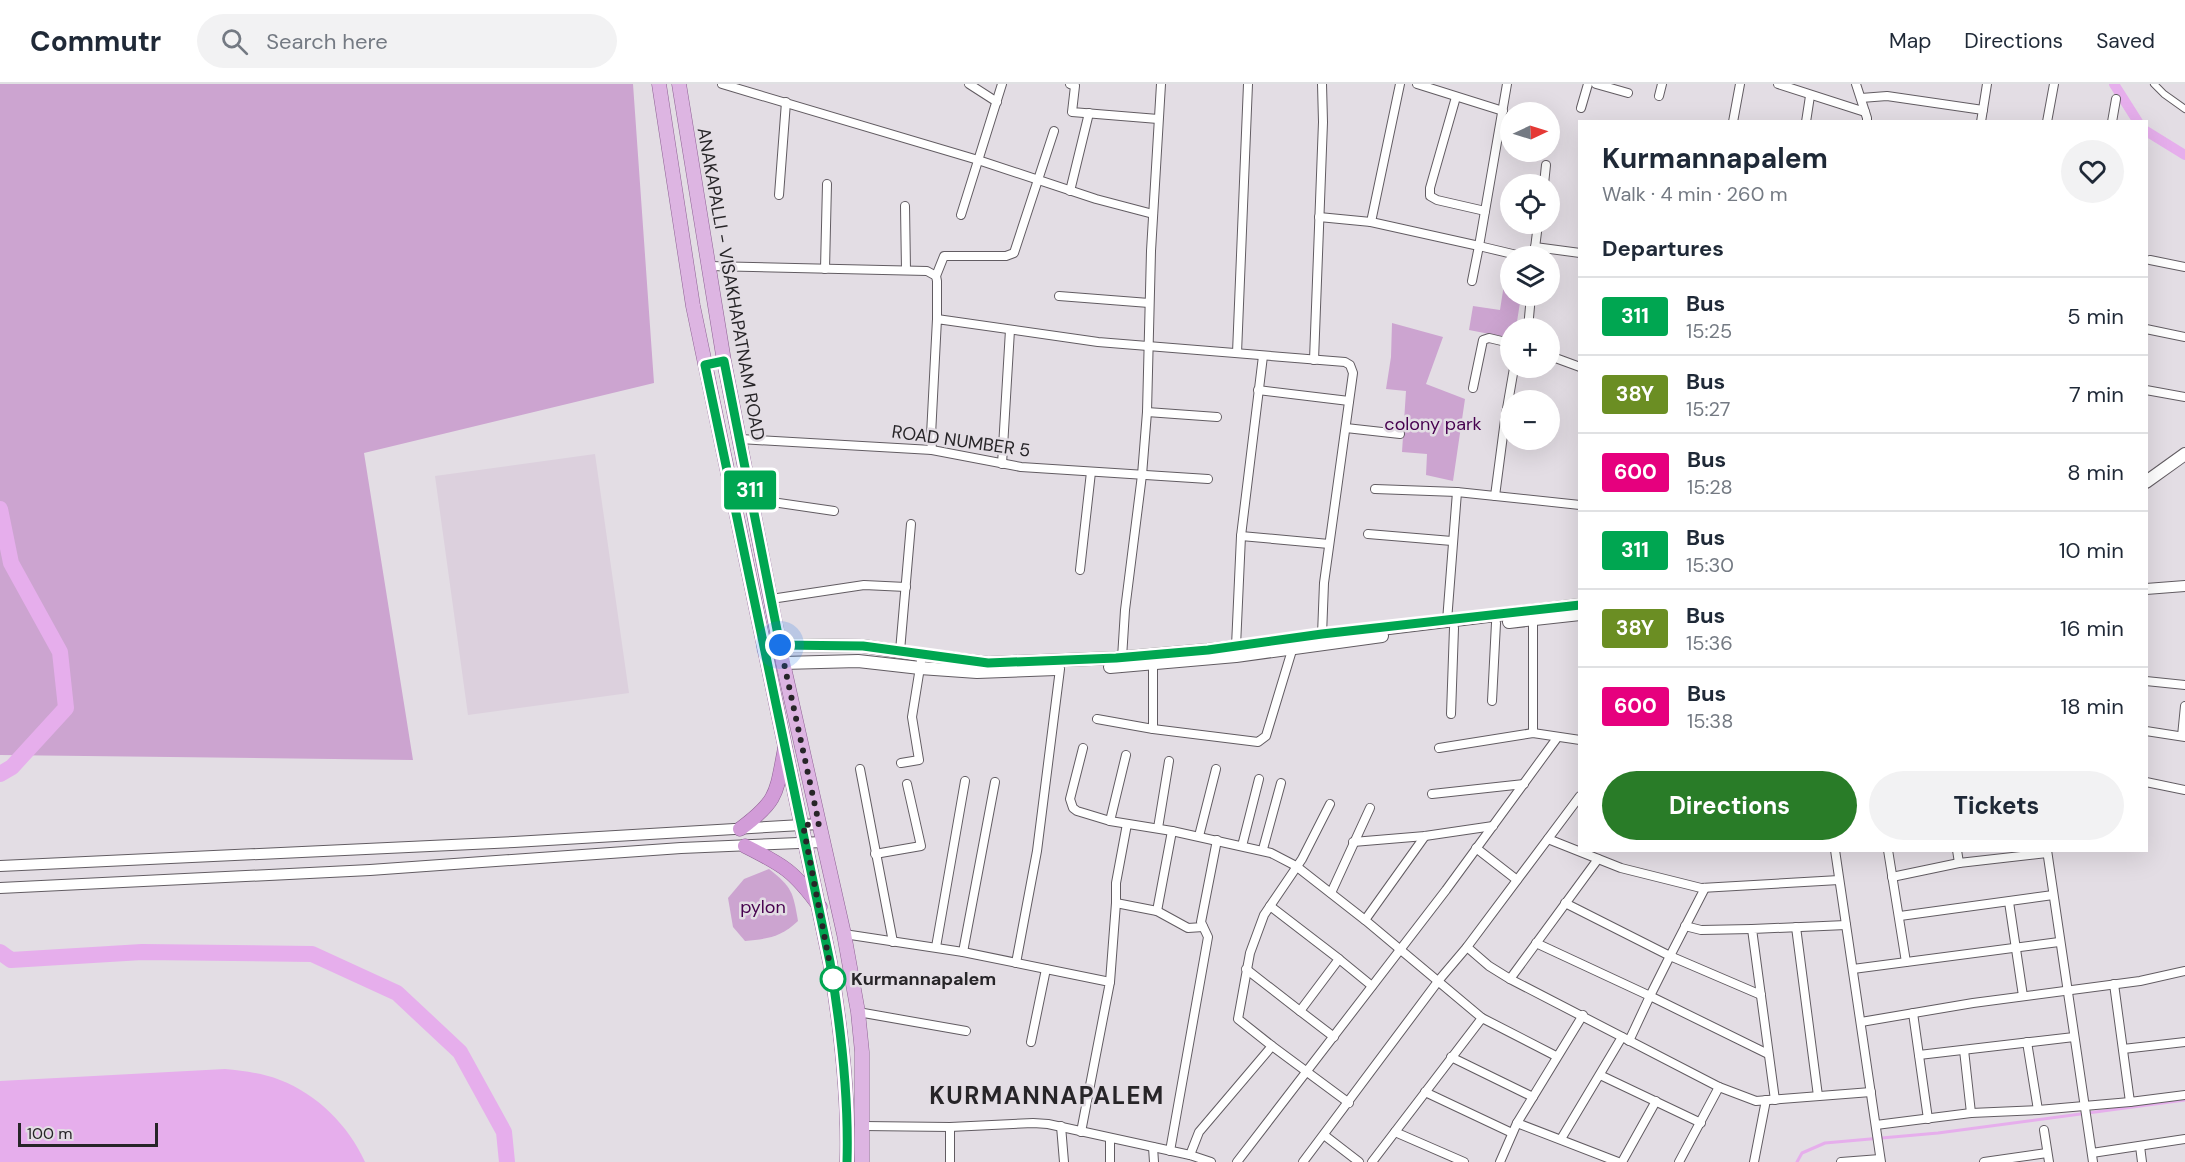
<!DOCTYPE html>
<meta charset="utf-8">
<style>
body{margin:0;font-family:"DM Sans",sans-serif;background:#f2f2f3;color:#1f2937;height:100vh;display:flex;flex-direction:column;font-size:22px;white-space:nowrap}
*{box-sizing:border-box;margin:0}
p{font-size:20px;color:#747a83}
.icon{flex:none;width:33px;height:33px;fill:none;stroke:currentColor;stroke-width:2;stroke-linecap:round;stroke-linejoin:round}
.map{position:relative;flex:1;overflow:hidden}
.drawer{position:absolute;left:1578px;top:36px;width:570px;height:732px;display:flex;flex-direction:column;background:#fff;border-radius:0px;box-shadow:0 6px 24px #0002}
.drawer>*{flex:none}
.badge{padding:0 12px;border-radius:4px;font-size:21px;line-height:39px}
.needle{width:39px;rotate:86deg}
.controls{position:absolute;left:1500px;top:18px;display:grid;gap:12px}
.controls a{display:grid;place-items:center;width:60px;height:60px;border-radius:50%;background:#fff;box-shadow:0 6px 24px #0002;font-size:30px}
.scale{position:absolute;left:18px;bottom:15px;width:140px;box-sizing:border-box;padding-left:6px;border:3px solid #272528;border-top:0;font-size:16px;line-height:21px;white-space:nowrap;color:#272528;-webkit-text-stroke:4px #e3dde4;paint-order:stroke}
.you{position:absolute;width:30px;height:30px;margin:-15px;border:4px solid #fff;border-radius:50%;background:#1a73e8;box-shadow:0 0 0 9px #1a73e833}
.map>.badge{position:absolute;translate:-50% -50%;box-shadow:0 0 0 3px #fff}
h2{padding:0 24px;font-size:22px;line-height:54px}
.round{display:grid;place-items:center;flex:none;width:63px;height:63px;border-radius:32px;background:#f2f2f3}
.summary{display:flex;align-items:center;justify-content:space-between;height:102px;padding:0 24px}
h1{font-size:28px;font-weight:700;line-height:45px}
.button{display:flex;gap:12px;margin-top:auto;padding:12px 24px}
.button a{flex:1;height:69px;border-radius:36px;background:#297c28;color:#fff;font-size:24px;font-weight:700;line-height:69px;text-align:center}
.button a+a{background:#f2f2f3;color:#1f2937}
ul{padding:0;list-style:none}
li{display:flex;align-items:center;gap:18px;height:78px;padding:0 24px;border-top:2px solid #e0e1e3}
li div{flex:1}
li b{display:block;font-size:22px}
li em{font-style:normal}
li .badge{min-width:66px;font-weight:700;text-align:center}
header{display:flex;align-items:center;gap:36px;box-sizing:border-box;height:84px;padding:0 30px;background:#fff;border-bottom:2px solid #e0e1e3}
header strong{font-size:28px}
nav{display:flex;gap:33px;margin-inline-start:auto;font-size:21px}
.search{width:420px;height:54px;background:#f2f2f3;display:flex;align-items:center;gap:15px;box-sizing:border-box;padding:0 21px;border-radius:33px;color:#747a83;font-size:22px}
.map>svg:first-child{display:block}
.built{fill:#dcd0dd}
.green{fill:#cca4d0}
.water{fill:#e6aeec}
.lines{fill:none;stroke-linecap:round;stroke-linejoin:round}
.stream{stroke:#e6aeec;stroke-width:3}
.canal{stroke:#e6aeec;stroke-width:10}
.river{stroke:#e6aeec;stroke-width:16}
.pedestrian-casing{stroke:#625c62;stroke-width:8}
.minor-casing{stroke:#625c62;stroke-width:10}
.tertiary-casing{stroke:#625c62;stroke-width:12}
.secondary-casing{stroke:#625c62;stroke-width:14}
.primary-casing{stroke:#8f6295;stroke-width:15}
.trunk-casing{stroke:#8f6295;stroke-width:15}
.pedestrian{stroke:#fff;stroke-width:6}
.minor{stroke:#fff;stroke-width:8}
.tertiary{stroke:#fff;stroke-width:10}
.secondary{stroke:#fff;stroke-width:12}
.primary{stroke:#ddb5e2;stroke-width:14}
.trunk{stroke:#d29cd8;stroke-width:14}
.line-casing{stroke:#fff;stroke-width:14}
.line{stroke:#00a651;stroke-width:9}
.walk{stroke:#272528;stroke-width:6;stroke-dasharray:0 10.8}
.stop-dot{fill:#fff;stroke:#00a651;stroke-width:3}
.labels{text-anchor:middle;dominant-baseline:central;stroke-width:5;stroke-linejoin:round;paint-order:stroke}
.street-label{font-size:18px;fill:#272528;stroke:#e3dde4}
.park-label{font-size:18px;fill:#46004e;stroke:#e3dde4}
.stop-label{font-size:18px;font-weight:bold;fill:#272528;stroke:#e3dde4;text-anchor:start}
.district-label{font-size:24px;font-weight:bold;letter-spacing:1.5px;fill:#272528;stroke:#e3dde4}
</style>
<header>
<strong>Commutr</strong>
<div class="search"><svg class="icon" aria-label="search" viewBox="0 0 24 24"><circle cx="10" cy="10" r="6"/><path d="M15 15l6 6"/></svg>Search here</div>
<nav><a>Map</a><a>Directions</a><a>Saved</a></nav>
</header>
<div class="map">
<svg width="2185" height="1078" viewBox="0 0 2185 1078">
<rect width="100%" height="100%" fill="#e3dde4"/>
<path class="built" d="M595,370l34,239 -161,22 -33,-239z"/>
<g class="green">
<path d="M0,0h633l21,299 -290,70 49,307 -413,-5z"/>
<path d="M1507,181l3,1v30h11l-5,32h-6v10l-41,-8 4,-24 27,4z"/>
<path d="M1392,239l51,14 -17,47 39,15 -12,82 -27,-6 1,-21 -25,-2 4,-61 -20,-2 5,-32z"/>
<path d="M769,785c23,18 24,23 29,52 -17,16 -30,18 -53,20l-12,-14 -5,-29 16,-19z"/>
</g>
<path class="water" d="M225,985c19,2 37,4 55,11 37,14 69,46 85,82h-365v-81z"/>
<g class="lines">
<path class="stream" d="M1797,1078l5,-9 23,-10 113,-10 247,-33"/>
<g class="canal">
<path d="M2114,0l24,38"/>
<path d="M2146,47l39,24"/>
</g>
<g class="river">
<path d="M0,425l11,54 49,89 6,56 -54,59 -12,7"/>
<path d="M0,868l11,8 131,-8 170,2 85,39 63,59 44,80 3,30"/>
</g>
<g class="pedestrian-casing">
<path id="pedestrian" d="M2154,0l10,10 21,15"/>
</g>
<g class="minor-casing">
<g id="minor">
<path d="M722,0l256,76 118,39 57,15"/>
<path d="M969,0l28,18"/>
<path d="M1070,0l5,2 -3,26 86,7"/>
<path d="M1417,0l86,27"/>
<path d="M1507,0l-28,162 42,10"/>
<path d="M1596,0l32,9"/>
<path d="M1778,0l87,28"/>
<path d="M1856,0l11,34v4"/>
<path d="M1659,12l3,-12"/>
<path d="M1456,13l-26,91v8l7,4 48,11"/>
<path d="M1861,14l26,-2 96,14"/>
<path d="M1581,24l7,-24"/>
<path d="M1733,38l7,-38"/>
<path d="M1806,38l4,-26"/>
<path d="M1981,38l6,-38"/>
<path d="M2047,38l7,-38"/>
<path d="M2112,38l4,-23"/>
<path d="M1544,100l2,-19"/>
<path d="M1070,107l19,-78"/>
<path d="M779,111l7,-93"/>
<path d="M905,122l1,64"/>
<path d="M961,131l41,-131"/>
<path d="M1319,133l52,5 29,-138"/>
<path d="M1371,138l108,24 -7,35"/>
<path d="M1535,163l45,6"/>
<path d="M1534,172l4,-32"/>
<path d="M2150,176l35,7"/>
<path d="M708,182l219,5 9,5 1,5v38"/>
<path d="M825,185l2,-85"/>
<path d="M936,192l8,-20h62l8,-3 40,-122"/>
<path d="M1059,212l90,7"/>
<path d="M1528,244l3,-32"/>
<path d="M2146,245l39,8"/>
<path d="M1237,269l11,-269"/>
<path d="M1550,272l30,11"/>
<path d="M1314,276l9,-238 -1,-38"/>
<path d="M1473,304l10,-48 6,-2 21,5"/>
<path d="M1258,306l91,11"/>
<path d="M2146,306l39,7"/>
<path d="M1147,328l70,5"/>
<path d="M1346,344l54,6"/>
<path d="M740,355l192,11 89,17 187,12"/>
<path d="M932,366l-1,-15 6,-116 161,23 247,20 5,3 3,8 -29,210 -2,52"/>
<path d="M1002,380l8,-134"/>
<path d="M1375,405l82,3 123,13"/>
<path d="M1495,412l10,-76 9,-52"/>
<path d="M752,415l82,12"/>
<path d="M1368,450l84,7"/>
<path d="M1241,452l88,8"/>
<path d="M1080,486l11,-98"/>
<path d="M771,515l93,-14 42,2"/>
<path d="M1533,535v114"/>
<path d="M1447,537l10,-129"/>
<path d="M1236,562l5,-110 22,-180"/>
<path d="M900,567l11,-127"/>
<path d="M1122,574l3,-48 17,-135 5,-63 4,-161 10,-167"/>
<path d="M1153,580v65"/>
<path d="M2146,597l39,4"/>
<path d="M1492,617l4,-78"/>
<path d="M1451,630l3,-86"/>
<path d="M1097,635l56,10 105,13 8,-6 27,-89"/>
<path d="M2146,647l39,6"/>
<path d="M2182,652l3,-30"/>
<path d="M1083,664l-13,51 3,9 4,3 33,10 62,10 99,22 25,13 69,54 117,98"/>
<path d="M1439,664l94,-15 47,7"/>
<path d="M901,679l18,-3 -7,-43 10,-62"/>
<path d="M860,685l33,173"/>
<path d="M2146,698l39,8"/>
<path d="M1432,710l92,-10"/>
<path d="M1110,737l16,-66"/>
<path d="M1158,744l11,-67"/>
<path d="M1199,752l17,-67"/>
<path d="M1548,755l73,29 80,20 138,-8"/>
<path d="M1353,758l72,-6 68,-10"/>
<path d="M1242,762l17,-67"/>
<path d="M1476,764l41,32"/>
<path d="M1263,765l18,-66"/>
<path d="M1835,766l46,312"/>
<path d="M1888,766l18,112"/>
<path d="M1957,766l2,13 88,-10"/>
<path d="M2047,766l46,312"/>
<path d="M875,770l46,-8 -14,-62"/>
<path d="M1892,793l67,-14"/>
<path d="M1331,809l39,-85"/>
<path d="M2009,818l14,94"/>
<path d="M1116,819l41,8 31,17 15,-1"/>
<path d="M1565,819l105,53 35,-68"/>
<path d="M1157,827l15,-80"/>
<path d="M1900,832l153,-21"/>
<path d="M1365,836l60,-84"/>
<path d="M1685,842l16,4 51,-1"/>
<path d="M1796,843l22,169"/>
<path d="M844,850l119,18 147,30 -29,150"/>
<path d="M1536,859l114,53 20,-40 91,39"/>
<path d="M936,863l29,-166"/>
<path d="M1467,863l22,19 21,13 209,108 37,14 115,-9"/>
<path d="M963,868l32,-170"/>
<path d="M1339,875l33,27"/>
<path d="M1016,879l21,-112 23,-182"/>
<path d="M1246,885l54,42 39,-52 -69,-53"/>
<path d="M1853,885l206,-27"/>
<path d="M1510,895l88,-120"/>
<path d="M1110,898l6,-79v-20l11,-59"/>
<path d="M2114,900l16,118 55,-7"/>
<path d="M1300,927l34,26"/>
<path d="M858,928l108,19"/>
<path d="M1913,929l15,106"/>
<path d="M1861,938l112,-19 167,-22 45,-10"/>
<path d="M1629,957l21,-45 118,58"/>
<path d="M1031,958l15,-73"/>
<path d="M2027,958l11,68"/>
<path d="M1272,962l77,57"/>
<path d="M2123,965l62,-7"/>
<path d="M1964,966l7,63"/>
<path d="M1919,971l155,-18"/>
<path d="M1451,973l82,40"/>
<path d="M1600,991l101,48"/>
<path d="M1425,1008l87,41"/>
<path d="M1775,1016l-23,-171 94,-4"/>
<path d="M1517,1039l101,39"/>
<path d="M1876,1041l95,-12 67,-3 92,-8"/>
<path d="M863,1042l87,1 83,-4 15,1 142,31 21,7"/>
<path d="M1061,1042l3,36"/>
<path d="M2044,1046l5,32"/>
<path d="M1395,1048l69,30"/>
<path d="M1324,1051l35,27"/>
<path d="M1110,1054v24"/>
<path d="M1561,1055l61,-102"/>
<path d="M2140,1062l2,16"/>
<path d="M1153,1063l1,15"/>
<path d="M1170,1067l38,-214 -7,-15 16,-82"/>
<path d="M2092,1069l93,-14"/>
<path d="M1190,1071l9,-23 73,-86 -34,-27 12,-66 14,-38 38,-56 28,-55"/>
<path d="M950,1078v-35"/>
<path d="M1237,1078l209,-272 111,-152"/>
<path d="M1303,1078l136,-182 28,-33 113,-151"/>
<path d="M1372,1078l110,-144 74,38"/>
<path d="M1500,1078l17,-39 66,-108"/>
<path d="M1622,1078l34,-61"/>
<path d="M1679,1078l40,-75"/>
<path d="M1754,1078l12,-62"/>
<path d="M1841,1078l39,-3"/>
<path d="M1984,1078l63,-9"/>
</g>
</g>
<g class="tertiary-casing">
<g id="tertiary">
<path d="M2146,505l39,-3"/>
<path d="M0,782l514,-24 305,-18"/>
<path d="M0,804l370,-18 311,-22 142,-6"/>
</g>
</g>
<g class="secondary-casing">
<g id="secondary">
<path d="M2146,398l39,-28"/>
<path d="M1509,538l71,-8"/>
<path d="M780,561l83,1 59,9 66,8 128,-5 92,-8 372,-45"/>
<path d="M783,579l75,-2 62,7 57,4 79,-3"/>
<path d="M1110,583l126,-11 146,-20"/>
</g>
</g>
<g class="primary-casing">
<g id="primary">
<path d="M659,0l34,222 137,656c11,66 19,133 17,200"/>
<path d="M679,0l45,277 59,302 61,271 14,78 4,40v110"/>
</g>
</g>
<g class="trunk-casing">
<g id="trunk">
<path d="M740,745c39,-29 36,-36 45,-81"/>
<path d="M745,762c38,19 49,25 75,61"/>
</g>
</g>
<use href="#pedestrian" class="pedestrian"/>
<use href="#minor" class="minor"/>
<use href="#tertiary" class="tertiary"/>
<use href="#secondary" class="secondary"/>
<use href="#primary" class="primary"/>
<use href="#trunk" class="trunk"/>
</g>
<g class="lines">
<g class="line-casing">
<path id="line" d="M847,1078c2,-67 -6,-134 -17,-200l-125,-597 19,-4 56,284 83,1 125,17 128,-5 92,-8 114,-16 258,-29"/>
</g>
<use href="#line" class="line"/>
<path class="walk" d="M780,561l39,179 -16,1 31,161 -1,-7"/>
</g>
<circle class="stop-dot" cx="833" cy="895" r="12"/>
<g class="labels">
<g class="street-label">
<text transform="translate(731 200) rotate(80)">ANAKAPALLI - VISAKHAPATNAM ROAD</text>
<text transform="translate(961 357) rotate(8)">ROAD NUMBER 5</text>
</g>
<g class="park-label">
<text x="1433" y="340">colony park</text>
<text x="763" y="823">pylon</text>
</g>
<g class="stop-label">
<text x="851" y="895">Kurmannapalem</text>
</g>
<g class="district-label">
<text x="1047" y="1011">KURMANNAPALEM</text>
</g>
</g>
</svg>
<div class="controls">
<a><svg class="needle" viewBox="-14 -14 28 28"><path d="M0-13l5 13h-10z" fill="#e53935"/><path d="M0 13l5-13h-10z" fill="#747a83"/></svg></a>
<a><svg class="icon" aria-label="locate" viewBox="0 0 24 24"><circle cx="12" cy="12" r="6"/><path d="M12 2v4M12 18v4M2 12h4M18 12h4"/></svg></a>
<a><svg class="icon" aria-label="layers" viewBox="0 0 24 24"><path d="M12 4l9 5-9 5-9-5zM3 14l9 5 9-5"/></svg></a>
<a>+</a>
<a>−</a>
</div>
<div class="scale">100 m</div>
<div class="you" style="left:780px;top:561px"></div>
<b class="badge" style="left:750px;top:406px;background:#00a651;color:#fff">311</b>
<section class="drawer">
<div class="summary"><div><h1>Kurmannapalem</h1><p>Walk · 4 min · 260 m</p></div><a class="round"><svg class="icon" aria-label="heart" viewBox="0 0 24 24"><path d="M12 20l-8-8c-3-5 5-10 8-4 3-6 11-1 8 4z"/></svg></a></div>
<h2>Departures</h2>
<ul>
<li><span class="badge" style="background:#00a651;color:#fff">311</span><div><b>Bus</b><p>15:25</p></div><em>5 min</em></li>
<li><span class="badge" style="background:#6b8e23;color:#fff">38Y</span><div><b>Bus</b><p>15:27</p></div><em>7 min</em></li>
<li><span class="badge" style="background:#e6007e;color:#fff">600</span><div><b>Bus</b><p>15:28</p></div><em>8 min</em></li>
<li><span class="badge" style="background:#00a651;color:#fff">311</span><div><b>Bus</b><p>15:30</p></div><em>10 min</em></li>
<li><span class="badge" style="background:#6b8e23;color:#fff">38Y</span><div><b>Bus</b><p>15:36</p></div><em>16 min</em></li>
<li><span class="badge" style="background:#e6007e;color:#fff">600</span><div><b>Bus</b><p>15:38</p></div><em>18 min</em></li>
</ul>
<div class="button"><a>Directions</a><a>Tickets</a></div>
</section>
</div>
